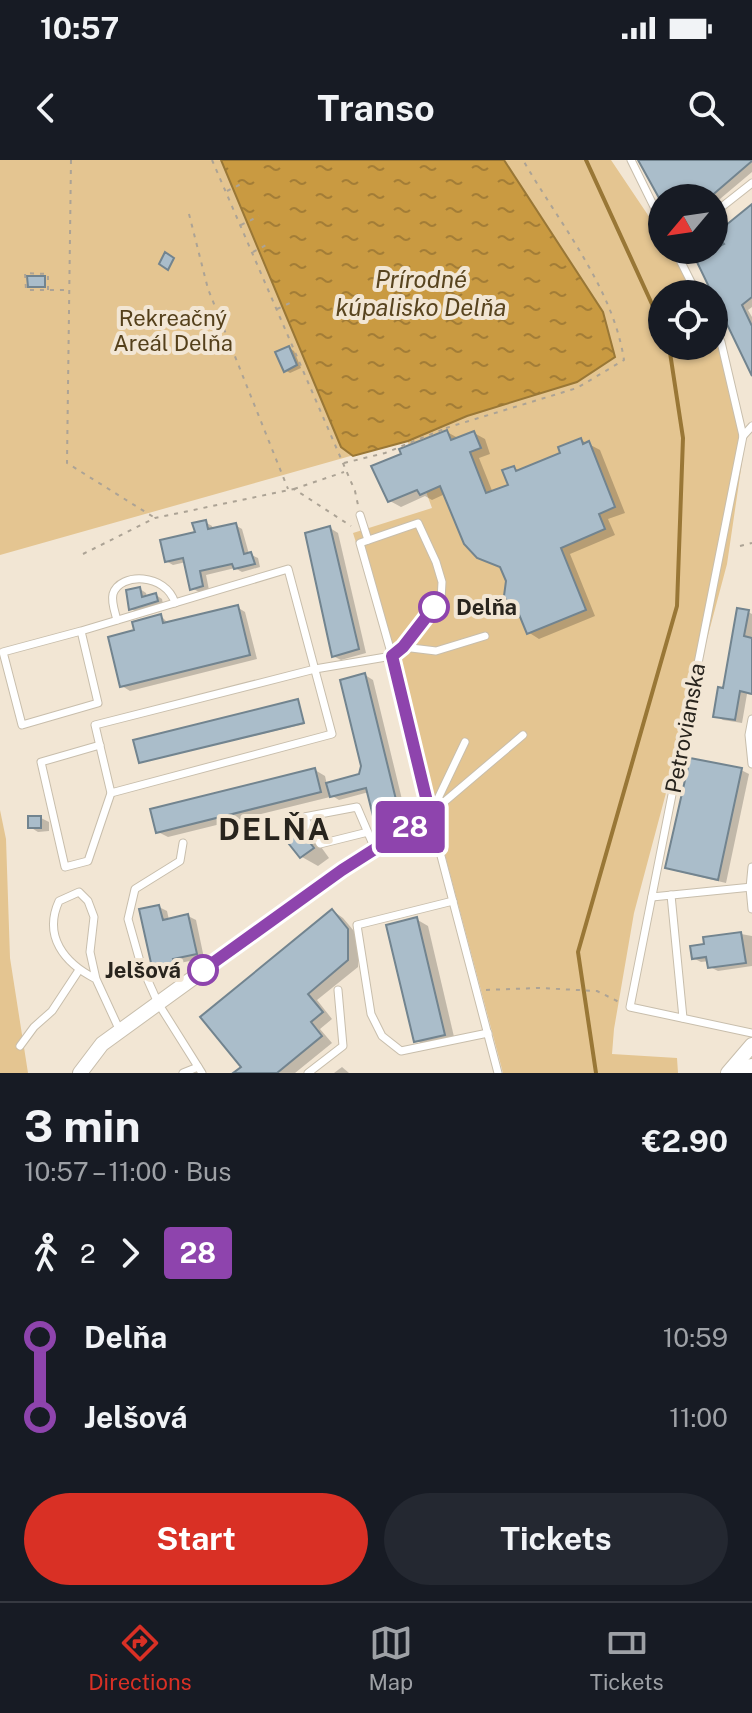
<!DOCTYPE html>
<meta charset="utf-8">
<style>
body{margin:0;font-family:"Public Sans",sans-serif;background:#242831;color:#f1f3f6;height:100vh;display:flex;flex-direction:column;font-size:30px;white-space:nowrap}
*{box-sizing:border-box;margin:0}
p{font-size:26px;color:#9ea1a6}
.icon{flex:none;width:44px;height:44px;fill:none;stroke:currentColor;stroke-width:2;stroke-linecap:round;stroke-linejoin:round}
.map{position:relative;height:913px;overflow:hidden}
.side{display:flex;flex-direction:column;background:#171b24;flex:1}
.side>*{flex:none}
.badge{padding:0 16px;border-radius:6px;font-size:28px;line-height:52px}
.needle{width:52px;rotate:241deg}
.controls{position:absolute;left:648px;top:24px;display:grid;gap:16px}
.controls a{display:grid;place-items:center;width:80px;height:80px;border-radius:50%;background:#171b24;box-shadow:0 2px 6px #0004;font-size:40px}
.map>.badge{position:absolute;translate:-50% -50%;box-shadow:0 0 0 4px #fff}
.legs{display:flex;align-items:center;gap:12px;height:88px;padding:0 24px;font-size:26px}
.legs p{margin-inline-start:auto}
.summary{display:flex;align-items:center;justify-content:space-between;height:136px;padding:0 24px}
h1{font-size:44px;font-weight:700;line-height:60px}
.cta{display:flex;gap:16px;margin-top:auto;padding:16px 24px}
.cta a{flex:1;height:92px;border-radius:48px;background:#d93025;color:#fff;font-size:32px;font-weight:700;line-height:92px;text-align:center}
.cta a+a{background:#242831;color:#f1f3f6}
ul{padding:0 24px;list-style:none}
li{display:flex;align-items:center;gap:28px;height:80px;font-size:30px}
li i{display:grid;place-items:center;width:12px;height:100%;margin:0 10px;background:currentColor}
li i::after{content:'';width:20px;height:20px;margin:-10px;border:6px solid;border-radius:50%;background:#171b24}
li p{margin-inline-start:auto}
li:first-child i{background:linear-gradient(#0000 50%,currentColor 0)}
li:last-child i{background:linear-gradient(currentColor 50%,#0000 0)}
.status{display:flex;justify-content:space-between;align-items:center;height:56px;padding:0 40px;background:#171b24;direction:ltr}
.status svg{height:22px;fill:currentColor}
header{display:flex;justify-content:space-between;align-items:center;height:104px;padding:0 24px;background:#171b24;font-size:36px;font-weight:700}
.dock{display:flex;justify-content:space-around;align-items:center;height:112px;border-top:2px solid #363941;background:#171b24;font-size:22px;color:#9ea1a6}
.dock a{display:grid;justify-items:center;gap:4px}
.dock .on{color:#d93025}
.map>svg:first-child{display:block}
.green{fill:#e4c591}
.water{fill:url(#water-ripples);stroke:#997736;stroke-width:2}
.shadow{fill:#0003}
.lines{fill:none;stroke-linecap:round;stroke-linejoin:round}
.stream{stroke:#997736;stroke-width:4}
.building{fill:#aabdca;stroke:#72848f;stroke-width:2}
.lane-casing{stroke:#c8beac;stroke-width:9}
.street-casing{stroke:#c8beac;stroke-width:16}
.primary-casing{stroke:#c8beac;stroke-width:24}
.path{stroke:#aca395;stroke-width:2;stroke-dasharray:4 6;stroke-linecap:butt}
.lane{stroke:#fff;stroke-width:7}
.street{stroke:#fff;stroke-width:14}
.primary{stroke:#fff;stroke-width:22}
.line-1-casing{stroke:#fff;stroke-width:18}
.line-1{stroke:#8e44ad;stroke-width:12}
.stop-1-dot{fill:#fff;stroke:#8e44ad;stroke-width:4}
.labels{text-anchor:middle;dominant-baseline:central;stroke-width:8;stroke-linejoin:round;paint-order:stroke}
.park-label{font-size:22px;fill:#54401b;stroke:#f2e6d4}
.stop-label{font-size:22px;font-weight:bold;fill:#28241d;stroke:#f2e6d4;text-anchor:start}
.street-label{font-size:22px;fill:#28241d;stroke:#f2e6d4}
.water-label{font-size:24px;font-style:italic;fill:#58441f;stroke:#f2e6d4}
.district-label{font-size:30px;font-weight:bold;letter-spacing:2px;fill:#28241d;stroke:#f2e6d4}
</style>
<div class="status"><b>10:57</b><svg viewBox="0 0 49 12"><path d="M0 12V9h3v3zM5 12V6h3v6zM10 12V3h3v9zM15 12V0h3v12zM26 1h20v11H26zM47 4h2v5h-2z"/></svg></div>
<header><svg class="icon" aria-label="back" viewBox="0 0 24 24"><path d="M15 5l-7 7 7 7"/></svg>Transo<svg class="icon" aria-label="search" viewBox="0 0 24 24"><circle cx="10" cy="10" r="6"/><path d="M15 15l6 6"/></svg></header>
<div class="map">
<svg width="752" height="913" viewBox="0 0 752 913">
<defs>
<pattern id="water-ripples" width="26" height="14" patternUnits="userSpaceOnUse" patternTransform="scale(2)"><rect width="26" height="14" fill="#c99a41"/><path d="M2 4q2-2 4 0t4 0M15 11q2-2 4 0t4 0" fill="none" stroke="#a37d36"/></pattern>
</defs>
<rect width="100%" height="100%" fill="#f2e6d4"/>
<g class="green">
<path d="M0,0h611l51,76v14h9l30,44h-39v52h52v-26l10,21 21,101 -18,122 -93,349 -20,116 -2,25 65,4 1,15h-175l-111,-417 -39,-123 79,-25 -25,-68 -407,115z"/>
<path d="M0,650l6,29 4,119 18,115h-28z"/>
</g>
<path class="water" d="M221,0h283l99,152 12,45 -38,25 -110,34 -59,25 -55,15 -12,-9z"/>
<g class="shadow">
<path d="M640,0h112v12l-38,32v-6l-52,1z"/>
<path d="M752,46v101l-4,3 4,7v54l-25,-126z"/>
<path d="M289,188l5,3 7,17 -11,5 -5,-3z"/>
<path d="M447,272l11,6 16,-5 11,6 5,15 -11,4 14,35 17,-7 4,-18 6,3 42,-17 19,-14 19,10 25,63 -17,6 7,16 -45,19 25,62 -56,23 -11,-7 -25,-63 -18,-9 -40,-66 -13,6 -7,-4 -24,11 -11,-6z"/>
<path d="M205,362l7,4 1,4 22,-5 7,4 7,25 9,4 2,9 -18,5 -7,-4 -29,7 3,15 -10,2 -7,-4 -6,-26 -13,3 -7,-4 31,-27z"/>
<path d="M330,368l8,5 28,120 -25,7 -8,-4z"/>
<path d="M140,429l6,4 1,5 9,-3 6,4 1,5 -26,8 -6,-3z"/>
<path d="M237,447l8,5 12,47 -127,32 -8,-5 15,-54 24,-16 8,8z"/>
<path d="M748,452l4,2v81l-5,-1 -5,29 -19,-3 -7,-4z"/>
<path d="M365,515l8,5 34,140 -16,3 2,6 -7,2 -8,-4 -9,-35 -30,8 -10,-6 1,3 -162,40 -10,-5 157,-62 10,6 2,9 34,-9z"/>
<path d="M298,541l7,23 -164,38z"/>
<path d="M741,610l8,4 -23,109 -50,-12 -8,-4z"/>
<path d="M41,658l8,4v9l-11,1 -8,-5z"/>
<path d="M300,671l16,9 13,18 -11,8 -16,-9 -14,-18z"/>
<path d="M159,747l8,4 2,9 19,-4 8,4 8,38 -24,5 2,8 -19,4 -8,-4z"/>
<path d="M333,751l10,7 16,19 -1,30 -41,33 15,19 -12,10 12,14 -37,30h-58l7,-6z"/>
<path d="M416,759l12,7 27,115 -28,6 -11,-7z"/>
<path d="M741,774l11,2v30l-34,5 -8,-4 -1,-6 -8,1 -8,-4z"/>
<path d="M342,907l7,6h-15z"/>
</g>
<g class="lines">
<g class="stream">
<path d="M586,0l76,166"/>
<path d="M596,913l-18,-121 99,-346 6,-168 -14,-92"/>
</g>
</g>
<g class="building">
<path d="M638,0h114v1l-43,37h-50z"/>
<path d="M752,44v93l-10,8 10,21v50l-57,-118 29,-14 -9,-10z"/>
<path d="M165,92l9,6 -6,12 -9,-6z"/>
<path d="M27,116h18v11h-17z"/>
<path d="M289,186l8,19 -13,7 -9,-20z"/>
<path d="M447,270l4,10 23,-9 7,17 -11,4 16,41 22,-8 -6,-15 12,-4 2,5 44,-18 -2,-6 23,-9 2,6 6,-3 26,66 -16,7 6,15 -44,19 25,62 -59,24 -11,-27 -8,-5 -4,-6 2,-15 -6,-14 -23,-9 -13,-14 -24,-58 -20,9 -3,-5 -29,12 -17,-36 30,-12 -2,-5z"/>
<path d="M206,360l2,9 28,-6 8,31 7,-2 4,12 -21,5 -2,-5 -32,7 3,15 -13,4 -7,-32 -18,4 -5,-22 35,-8 -3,-9z"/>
<path d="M330,366l29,123 -27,8 -27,-124z"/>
<path d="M140,427l2,10 14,-4 2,8 -29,9 -3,-20z"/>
<path d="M238,445l12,50 -130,32 -12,-50 26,-7 -2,-8 29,-8 2,9z"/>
<path d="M737,448l12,2 -5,26 8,2v56l-12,-3 -5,29 -22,-3 5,-30 5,1z"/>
<path d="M365,513l35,143 -15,3 2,6 -11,3 -10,-40 -36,9 -4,-14 33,-9 2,-8 -21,-86z"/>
<path d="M298,539l6,24 -165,40 -6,-23z"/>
<path d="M690,598l52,10 -24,112 -53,-12z"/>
<path d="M315,608l6,24 -165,41 -6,-24z"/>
<rect x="28" y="656" width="13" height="12"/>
<path d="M300,669l14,19 -14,10 -15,-19z"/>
<path d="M159,745l4,15 25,-6 9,40 -24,5 2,8 -22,5 -14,-63z"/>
<path d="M332,749l16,20v31l-40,34 15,18 -12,10 11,14 -45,37h-44l8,-6 -41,-50z"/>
<path d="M417,757l28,118 -31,7 -28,-117z"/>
<path d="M741,772l5,31 -38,5 -2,-11 -14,2 -2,-13 14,-2 -1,-7z"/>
</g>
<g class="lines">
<g class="lane-casing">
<g id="lane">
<path d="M631,0l31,63"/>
<path d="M714,53l38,-30"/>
<path d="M675,90l22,44"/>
<path d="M714,169l7,13 22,94 -113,571 122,26"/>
<path d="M743,276l9,-10"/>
<path d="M360,355l8,25"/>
<path d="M117,460c-2,-8 -6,-18 -4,-26 7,-22 53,-21 62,9"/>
<path d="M81,471l-78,21 19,73 76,-22 -17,-72 207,-62 44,165 -221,59 -16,-68 220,-56 77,-13 11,-9 38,-47 1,-18 -6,-20 -18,-39 -58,20 32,113 38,158 68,259"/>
<path d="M403,487l33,4 49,-15"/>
<path d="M752,559l-3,16 3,29"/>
<path d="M100,585l-59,17 24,105 23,-6 23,-68"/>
<path d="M433,649l32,-67"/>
<path d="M430,654l93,-79"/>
<path d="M368,672l-48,12 -16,-27 53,-10 18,42"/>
<path d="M183,683l-3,18 -45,28 -7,30 13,46 17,38 44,70"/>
<path d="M752,707l-2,21 2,21"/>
<path d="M671,735l12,123"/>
<path d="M652,737l100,-10"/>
<path d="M453,741l-96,24 14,89 11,22 19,15 87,-18"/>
<path d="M96,819c-32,-16 -53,-43 -37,-78l20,-9 9,9 6,16 -4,35 6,27 24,52"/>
<path d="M20,886l14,-19 18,-16 27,-41"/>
<path d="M183,913l15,-6"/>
<path d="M308,913l35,-27 -5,-56"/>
</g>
</g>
<g class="street-casing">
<g id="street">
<path d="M80,913l22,-29 240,-174 88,-56"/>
<path d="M728,913l24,-28"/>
</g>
</g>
<g class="primary-casing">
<path id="primary" d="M748,913l4,-3"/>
</g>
<g class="path">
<path d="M71,0l-4,303 88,55"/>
<path d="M212,0l143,331 3,14"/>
<path d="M227,31l18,-9"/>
<path d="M189,54l19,75 80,200"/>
<path d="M241,65l18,-9"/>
<path d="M253,92l17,-9"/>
<path d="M48,130v-16l-23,-1 1,17h42"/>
<path d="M277,149l17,-8"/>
<path d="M446,268l131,-40 47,-28c-11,-73 -65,-137 -101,-200"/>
<path d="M344,303l41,-10 59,-24"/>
<path d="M294,329l50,-17"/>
<path d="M740,386l12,-3"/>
<path d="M83,394l72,-36 139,-29 57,37"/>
<path d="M486,830l53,-2 58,3 24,12"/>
</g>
<use href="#lane" class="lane"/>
<use href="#street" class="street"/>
<use href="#primary" class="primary"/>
</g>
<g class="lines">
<g class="line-1-casing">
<path id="line-1" d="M203,810l139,-100 88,-56 -38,-158 11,-9 31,-40"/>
</g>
<use href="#line-1" class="line-1"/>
</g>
<g class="stop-1-dot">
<circle cx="434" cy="447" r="14"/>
<circle cx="203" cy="810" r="14"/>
</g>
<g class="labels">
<g class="park-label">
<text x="173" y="158">Rekreačný<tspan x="173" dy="25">Areál Delňa</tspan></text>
</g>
<g class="stop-label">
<text x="456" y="447">Delňa</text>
<text x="181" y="810" text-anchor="end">Jelšová</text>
</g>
<g class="street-label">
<text transform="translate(685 568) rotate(-79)">Petrovianska</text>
</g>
<g class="water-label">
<text x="421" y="119">Prírodné<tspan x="421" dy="28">kúpalisko Delňa</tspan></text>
</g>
<g class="district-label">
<text x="275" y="669">DELŇA</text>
</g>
</g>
</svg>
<div class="controls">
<a><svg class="needle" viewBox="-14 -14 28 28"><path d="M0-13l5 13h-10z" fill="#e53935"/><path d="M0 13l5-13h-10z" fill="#9ea1a6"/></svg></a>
<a><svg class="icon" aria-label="locate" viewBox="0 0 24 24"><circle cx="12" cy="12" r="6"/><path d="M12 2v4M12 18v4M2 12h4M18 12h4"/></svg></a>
</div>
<b class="badge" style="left:410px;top:667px;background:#8e44ad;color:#fff">28</b>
</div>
<section class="side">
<div class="summary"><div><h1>3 min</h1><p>10:57 – 11:00 · Bus</p></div><b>€2.90</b></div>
<div class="legs"><svg class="icon" aria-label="walk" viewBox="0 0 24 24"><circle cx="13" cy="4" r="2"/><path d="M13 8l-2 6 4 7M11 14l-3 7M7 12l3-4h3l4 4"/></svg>2<svg class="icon" aria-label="forward" viewBox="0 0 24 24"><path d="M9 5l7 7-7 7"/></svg><b class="badge" style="background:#8e44ad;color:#fff">28</b></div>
<ul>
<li><i style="color:#8e44ad"></i><b>Delňa</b><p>10:59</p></li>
<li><i style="color:#8e44ad"></i><b>Jelšová</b><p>11:00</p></li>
</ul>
<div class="cta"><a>Start</a><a>Tickets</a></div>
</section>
<nav class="dock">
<a class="on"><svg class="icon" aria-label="directions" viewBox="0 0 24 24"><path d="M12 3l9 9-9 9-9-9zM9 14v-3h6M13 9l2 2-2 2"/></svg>Directions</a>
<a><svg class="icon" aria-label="map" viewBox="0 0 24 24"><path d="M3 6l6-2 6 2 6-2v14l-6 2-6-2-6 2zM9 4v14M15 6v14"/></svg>Map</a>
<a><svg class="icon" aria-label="tickets" viewBox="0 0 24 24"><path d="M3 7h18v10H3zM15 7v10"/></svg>Tickets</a>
</nav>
